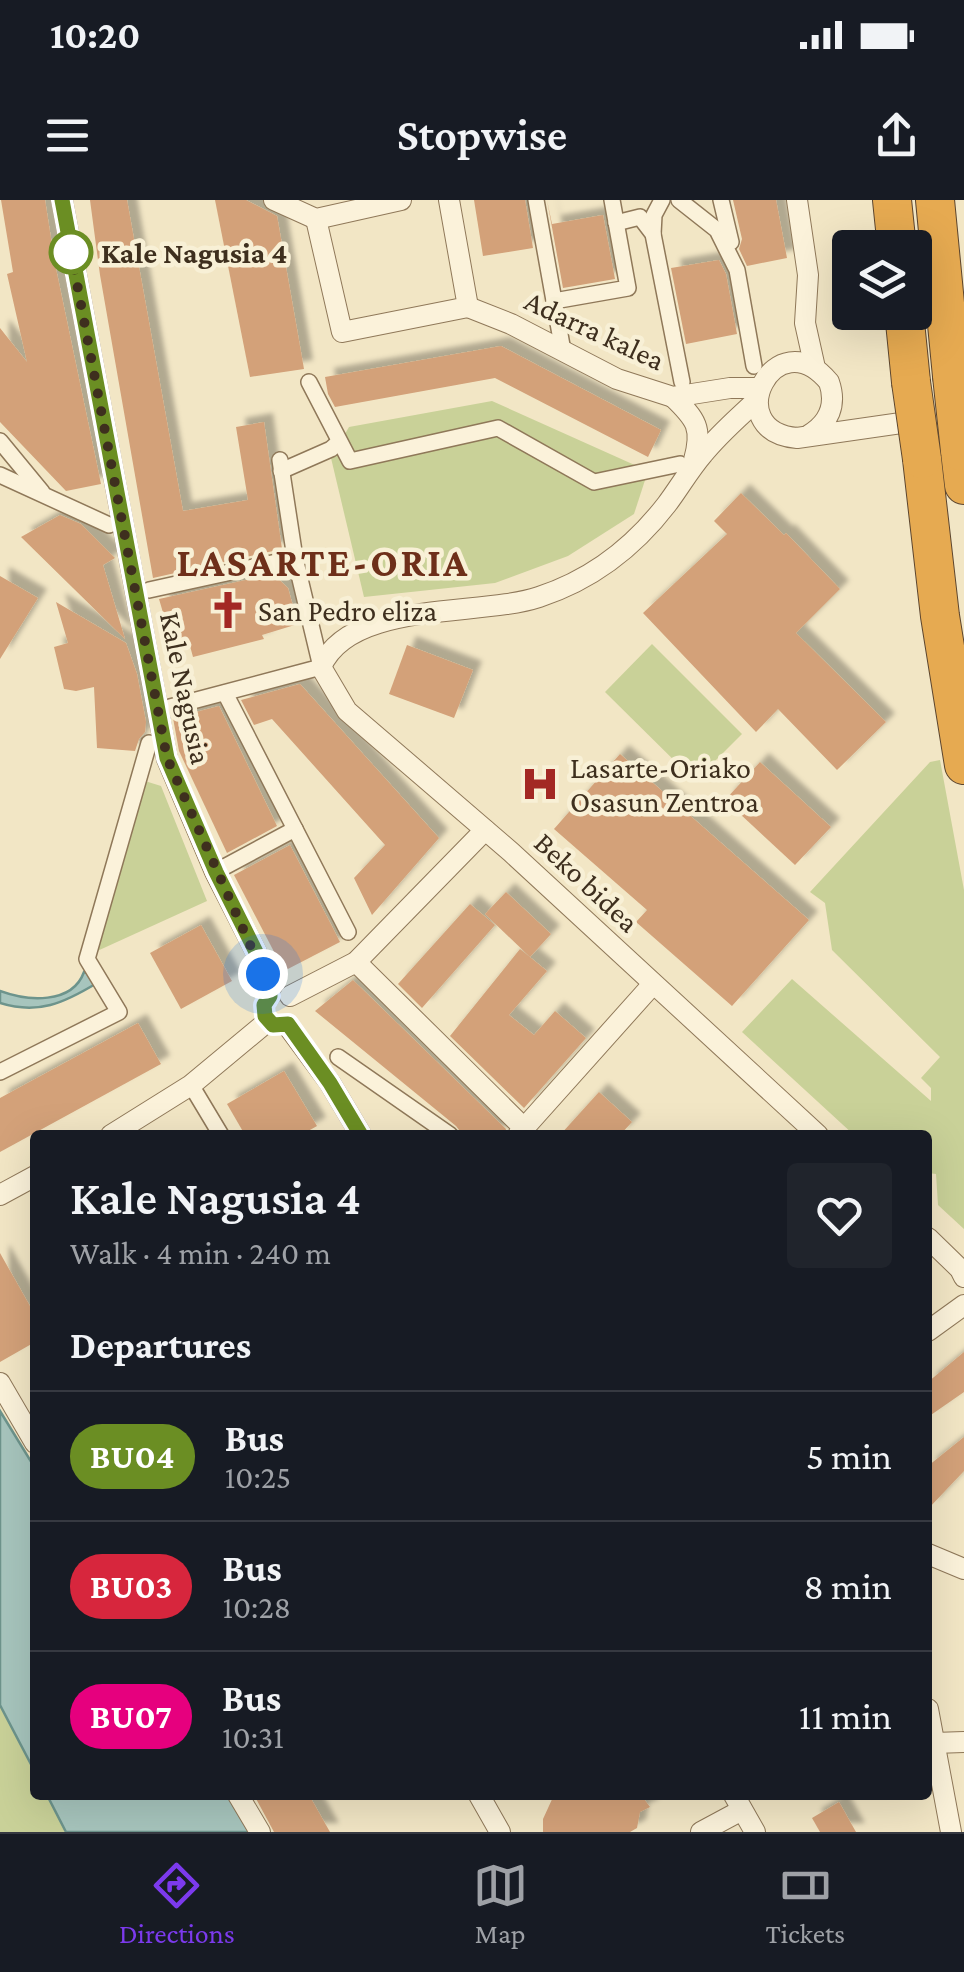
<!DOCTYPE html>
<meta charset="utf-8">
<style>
body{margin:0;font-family:"Crimson Pro",serif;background:#20242c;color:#f1f3f6;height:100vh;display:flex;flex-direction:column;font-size:38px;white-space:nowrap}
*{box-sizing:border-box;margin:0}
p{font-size:32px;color:#9ea1a6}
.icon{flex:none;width:55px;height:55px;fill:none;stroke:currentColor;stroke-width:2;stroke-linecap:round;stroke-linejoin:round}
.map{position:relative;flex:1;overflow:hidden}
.panel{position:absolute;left:30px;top:930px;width:902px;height:670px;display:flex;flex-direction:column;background:#171b24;border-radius:10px;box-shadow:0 10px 40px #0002}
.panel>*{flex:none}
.badge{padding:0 20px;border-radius:32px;font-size:35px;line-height:65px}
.fabs{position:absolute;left:832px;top:30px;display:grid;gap:20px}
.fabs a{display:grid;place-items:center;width:100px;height:100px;border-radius:10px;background:#171b24;box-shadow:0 10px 40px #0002;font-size:50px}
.you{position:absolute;width:50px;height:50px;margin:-25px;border:8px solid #fff;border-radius:50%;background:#1a73e8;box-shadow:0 0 0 15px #1a73e833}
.map>.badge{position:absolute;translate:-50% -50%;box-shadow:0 0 0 5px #fff}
h2{padding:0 40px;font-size:38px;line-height:90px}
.round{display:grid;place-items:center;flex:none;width:105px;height:105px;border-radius:10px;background:#20242c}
.headline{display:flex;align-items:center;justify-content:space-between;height:170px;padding:0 40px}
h1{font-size:48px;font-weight:600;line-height:75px}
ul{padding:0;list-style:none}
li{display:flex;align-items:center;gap:30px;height:130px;padding:0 40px;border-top:2px solid #363941}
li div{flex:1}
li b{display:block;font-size:38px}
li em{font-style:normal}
li .badge{min-width:110px;font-weight:700;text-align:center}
.status{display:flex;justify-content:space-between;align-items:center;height:70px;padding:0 50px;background:#171b24;direction:ltr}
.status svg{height:28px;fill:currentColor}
header{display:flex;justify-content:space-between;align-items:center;height:130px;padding:0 40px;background:#171b24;font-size:45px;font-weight:600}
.dock{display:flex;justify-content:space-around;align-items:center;height:140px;border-top:2px solid #363941;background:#171b24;font-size:28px;color:#9ea1a6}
.dock a{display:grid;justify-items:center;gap:5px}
.dock .active{color:#7c3aed}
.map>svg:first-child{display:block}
.green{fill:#c9d198}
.water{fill:#a7c5bd;stroke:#6d948c;stroke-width:2.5}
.building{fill:#d3a179;filter:url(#shadow)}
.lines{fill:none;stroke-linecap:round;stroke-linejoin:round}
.pedestrian-casing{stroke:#8f7859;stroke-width:18}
.minor-casing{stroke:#8f7859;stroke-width:22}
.motorway-casing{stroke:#5c452e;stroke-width:40}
.pedestrian{stroke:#fbf2da;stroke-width:15}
.minor{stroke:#fbf2da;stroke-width:20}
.motorway{stroke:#e6aa51;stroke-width:38}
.motorway-bridge-casing{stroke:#5c452e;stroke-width:40;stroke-linecap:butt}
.motorway-bridge{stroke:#e6aa51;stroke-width:38}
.line-casing{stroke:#fff;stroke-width:22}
.line{stroke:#6b8e23;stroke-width:15}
.walk{stroke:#3e2f1e;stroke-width:10;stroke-dasharray:0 18}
.stop-dot{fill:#fff;stroke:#6b8e23;stroke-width:5}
.labels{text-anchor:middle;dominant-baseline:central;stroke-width:9;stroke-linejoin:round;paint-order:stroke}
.stop-label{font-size:30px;font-weight:bold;fill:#3e2f1e;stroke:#f8f0d6;text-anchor:start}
.street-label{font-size:30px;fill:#3e2f1e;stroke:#f8f0d6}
.poi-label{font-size:30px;fill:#3e2f1e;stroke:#f8f0d6;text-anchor:start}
.district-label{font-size:40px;font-weight:bold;letter-spacing:2.5px;fill:#6e2f1a;stroke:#f8f0d6}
</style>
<div class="status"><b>10:20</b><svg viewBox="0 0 49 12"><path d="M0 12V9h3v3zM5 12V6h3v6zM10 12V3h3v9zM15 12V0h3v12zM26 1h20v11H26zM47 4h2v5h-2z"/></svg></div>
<header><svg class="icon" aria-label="menu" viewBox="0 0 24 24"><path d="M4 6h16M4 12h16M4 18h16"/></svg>Stopwise<svg class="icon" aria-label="share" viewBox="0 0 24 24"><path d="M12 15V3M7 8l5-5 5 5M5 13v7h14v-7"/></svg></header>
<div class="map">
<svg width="964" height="1632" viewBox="0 0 964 1632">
<defs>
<filter id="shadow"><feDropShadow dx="9" dy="-9" stdDeviation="2.5" flood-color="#0004"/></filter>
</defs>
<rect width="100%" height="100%" fill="#f2e6c5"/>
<g class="green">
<path d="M492,201l156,70 -14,43 -66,42 -73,27 -131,14 -33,-139 18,-31z"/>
<path d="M652,444l90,90 -47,47 -90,-89z"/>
<path d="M940,560l24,130v339l-26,-24 -2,-31 -8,-1v-38h-74l-112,-103 50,-53 139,122v-13l-10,-10 19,-21 -108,-107 -7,-47 -15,-11 120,-130z"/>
<path d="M145,581l16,5 46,115 -112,51z"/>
<path d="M0,1505l35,67v23h12l19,37h-66z"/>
</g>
<g class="water">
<path d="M84,772l9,3 4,8c-33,20 -59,32 -97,20v-12c27,10 72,14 84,-19z"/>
<path d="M0,1211l35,57v304l-35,-67z"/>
<path d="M47,1595h183l21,37h-185z"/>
</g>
<g class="building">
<path d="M1,0h44l10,64 46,220 -35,7 -66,-69v-94l27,34 -20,-88 6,-2z"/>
<path d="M90,0h37l56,311 65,-11 -12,-73 28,-5 18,127 -129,29 -53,-303z"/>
<path d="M215,0h31l31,16 27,153 -54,8z"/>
<path d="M474,0h51l8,48 -50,8z"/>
<path d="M547,0l5,24 51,-9 12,64 -52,9z"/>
<path d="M733,0h43l11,58 -40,8 -8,-17 3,-10z"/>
<path d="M719,60l7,14 11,60 -51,10 -15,-76z"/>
<path d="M501,146l160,84 -13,27 -153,-79 -160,29 -7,-13 -3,-17z"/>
<path d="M741,293l43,42 2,-2 54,56 -44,44 90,89 -49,48 -59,-61 -22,23 -113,-119 84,-79 -13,-13z"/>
<path d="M60,315l21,9 34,34 -12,7 22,74 -104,-102z"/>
<path d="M273,374l15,14 10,36 -36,11 2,4 -71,18 -3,-11 -16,4 -15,-51z"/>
<path d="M0,376l38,22 -38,61z"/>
<path d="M56,402l70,41 11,31 9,48 -1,10 -6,7 -4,12 -38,-3 -3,-61 -18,4 -12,-2 -10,-42 14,-4z"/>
<path d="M407,445l66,25 -19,48 -65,-24z"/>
<path d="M300,484l139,154 -67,77 -18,-37 31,-33 -113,-126 -18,6 -13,-25z"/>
<path d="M219,506l58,120 -50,27 -48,-102 -6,-33z"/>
<path d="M620,554l189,166 -77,86 -96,-84 11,-12 -93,-81z"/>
<path d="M760,562l71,65 -36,38 -70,-65z"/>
<path d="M290,645l50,97 -56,29 -50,-96z"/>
<path d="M506,692l45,42 -21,23 -45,-43z"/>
<path d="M470,704l25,21 -73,83 -24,-24z"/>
<path d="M201,725l31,56 -51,28 -31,-56z"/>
<path d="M520,749l27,22 -38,44 25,20 21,-24 31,27 -62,70 -74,-72z"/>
<path d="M353,780l153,149 -1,6h-42l-7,-9 -141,-115z"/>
<path d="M138,823l23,41 -161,88v-54z"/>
<path d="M284,871l33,55 -16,9h-56l-18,-31z"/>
<path d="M599,892l33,30 -12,13h-60z"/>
<path d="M0,1053l35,62v27l-35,20z"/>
<path d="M964,1152v40l-36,25v-35z"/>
<path d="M964,1237v34l-36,38v-43z"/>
<path d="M254,1595h55l21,37h-56z"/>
<path d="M554,1595h87l9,12 -10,5 -3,16 -7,4h-87v-13z"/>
<path d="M839,1602l17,30h-36l-8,-14z"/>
</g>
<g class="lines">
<g class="pedestrian-casing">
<g id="pedestrian">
<path d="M536,0l27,151"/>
<path d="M679,0l38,30 20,40 17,96"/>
<path d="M721,0l10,42"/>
<path d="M616,23l24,-6 13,17 29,148"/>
<path d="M653,34l1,-19 8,-15"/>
<path d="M554,101l74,-13 -16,-88"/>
<path d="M309,182l41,79 148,-33 96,54 86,-18"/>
<path d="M0,241l42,51"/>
<path d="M281,271l50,-22 8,-7"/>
<path d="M0,275l109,50"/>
<path d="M149,390l146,-32"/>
<path d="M225,493l123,239"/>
<path d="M170,507l151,-40 -26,-109 -15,-98"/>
<path d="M215,672l80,-43"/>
<path d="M338,857l112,78"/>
<path d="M0,872l119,-60 -32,-53 62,-216"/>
<path d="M191,885l30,50"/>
</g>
</g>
<g class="minor-casing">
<g id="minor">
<path d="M62,0l105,559 48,113 41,80 14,44"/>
<path d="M274,0l42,19 85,-19"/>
<path d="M797,0l11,75 -3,48 10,45"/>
<path d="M316,19l26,113 126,-25 -19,-107"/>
<path d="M468,107l43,17 106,55 56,18 57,-9h29"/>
<path d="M673,197c23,22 30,31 21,63"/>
<path d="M757,200c-18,17 -38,34 -54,54 -13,15 -24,34 -36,50 -33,43 -76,76 -128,93 -60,20 -189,3 -218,70l26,44 164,141 307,283"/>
<path d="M809,235c20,-12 28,-30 20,-53 -54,-65 -111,49 -32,56l125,-18"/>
<path d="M356,762l168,166"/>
<path d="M290,796l66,-34 129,-132"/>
<path d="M287,825l43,58 31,52"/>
<path d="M111,935l80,-50 77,-64"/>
<path d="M518,935l135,-151"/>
<path d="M0,995l35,-19"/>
<path d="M928,1038l32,31 4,8"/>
<path d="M928,1131l36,-26"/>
<path d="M0,1183l35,60"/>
<path d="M928,1354l36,15"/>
<path d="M928,1509l23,123"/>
<path d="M934,1543l30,-1"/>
<path d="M238,1595l22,37"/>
<path d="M479,1595l21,37"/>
<path d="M734,1595l21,37"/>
<path d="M701,1632l41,-22"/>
</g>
</g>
<g class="motorway-casing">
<g id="motorway">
<path d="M892,0l5,48"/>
<path d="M935,0l17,176"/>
<path d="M904,112l7,70"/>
<path d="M960,251l4,34"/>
<path d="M922,259l18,157 24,149"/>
</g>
</g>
<use href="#pedestrian" class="pedestrian"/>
<use href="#minor" class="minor"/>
<use href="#motorway" class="motorway"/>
<g class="motorway-bridge-casing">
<g id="motorway-bridge">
<path d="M952,176l8,75"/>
<path d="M911,182l11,77"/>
</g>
</g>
<use href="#motorway-bridge" class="motorway-bridge"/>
</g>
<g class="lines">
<g class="line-casing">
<path id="line" d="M62,0l105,558 49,114 40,80 14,44 -6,9 1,11 8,9 15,-1 42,59 31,52"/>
</g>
<use href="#line" class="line"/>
<path class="walk" d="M71,52l96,506 96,216"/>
</g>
<defs>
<g id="church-bare" transform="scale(3)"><path d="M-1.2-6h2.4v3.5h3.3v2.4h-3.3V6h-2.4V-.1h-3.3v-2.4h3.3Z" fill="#a32824" stroke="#f8f0d6" stroke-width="2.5" paint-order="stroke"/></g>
<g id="hospital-bare" transform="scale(3)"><path d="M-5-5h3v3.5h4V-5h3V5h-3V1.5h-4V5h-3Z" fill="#a32824" stroke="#f8f0d6" stroke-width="2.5" paint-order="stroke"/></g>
</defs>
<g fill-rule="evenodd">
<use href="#church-bare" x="228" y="410"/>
<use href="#hospital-bare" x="540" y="584"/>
</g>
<circle class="stop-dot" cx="71" cy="52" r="20"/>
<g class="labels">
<g class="stop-label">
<text x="101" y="52">Kale Nagusia 4</text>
</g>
<g class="street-label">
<text transform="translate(595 130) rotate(25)">Adarra kalea</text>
<text transform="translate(186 488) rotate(78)">Kale Nagusia</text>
<text transform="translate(587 682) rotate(43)">Beko bidea</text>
</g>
<g class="poi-label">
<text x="258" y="410">San Pedro eliza</text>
<text x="570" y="567">Lasarte-Oriako<tspan x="570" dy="34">Osasun Zentroa</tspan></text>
</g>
<g class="district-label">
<text x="323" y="362">LASARTE-ORIA</text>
</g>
</g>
</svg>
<div class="fabs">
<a><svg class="icon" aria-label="layers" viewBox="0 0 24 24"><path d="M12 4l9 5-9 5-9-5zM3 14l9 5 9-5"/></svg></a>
</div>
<div class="you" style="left:263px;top:774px"></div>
<section class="panel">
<div class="headline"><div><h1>Kale Nagusia 4</h1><p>Walk · 4 min · 240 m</p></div><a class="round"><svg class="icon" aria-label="heart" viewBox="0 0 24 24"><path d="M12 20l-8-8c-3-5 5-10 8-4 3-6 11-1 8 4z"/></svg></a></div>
<h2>Departures</h2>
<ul>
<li><span class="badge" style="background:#6b8e23;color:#fff">BU04</span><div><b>Bus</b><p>10:25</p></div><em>5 min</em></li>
<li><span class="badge" style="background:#d7263d;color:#fff">BU03</span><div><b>Bus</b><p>10:28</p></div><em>8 min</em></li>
<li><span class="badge" style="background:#e6007e;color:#fff">BU07</span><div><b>Bus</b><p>10:31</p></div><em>11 min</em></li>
</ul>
</section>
</div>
<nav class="dock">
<a class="active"><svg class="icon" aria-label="directions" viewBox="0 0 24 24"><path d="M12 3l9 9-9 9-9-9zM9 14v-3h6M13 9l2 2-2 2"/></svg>Directions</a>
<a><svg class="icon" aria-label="map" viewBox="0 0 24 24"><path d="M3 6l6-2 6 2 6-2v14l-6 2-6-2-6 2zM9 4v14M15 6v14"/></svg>Map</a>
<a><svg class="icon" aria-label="tickets" viewBox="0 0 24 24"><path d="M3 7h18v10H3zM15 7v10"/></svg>Tickets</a>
</nav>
